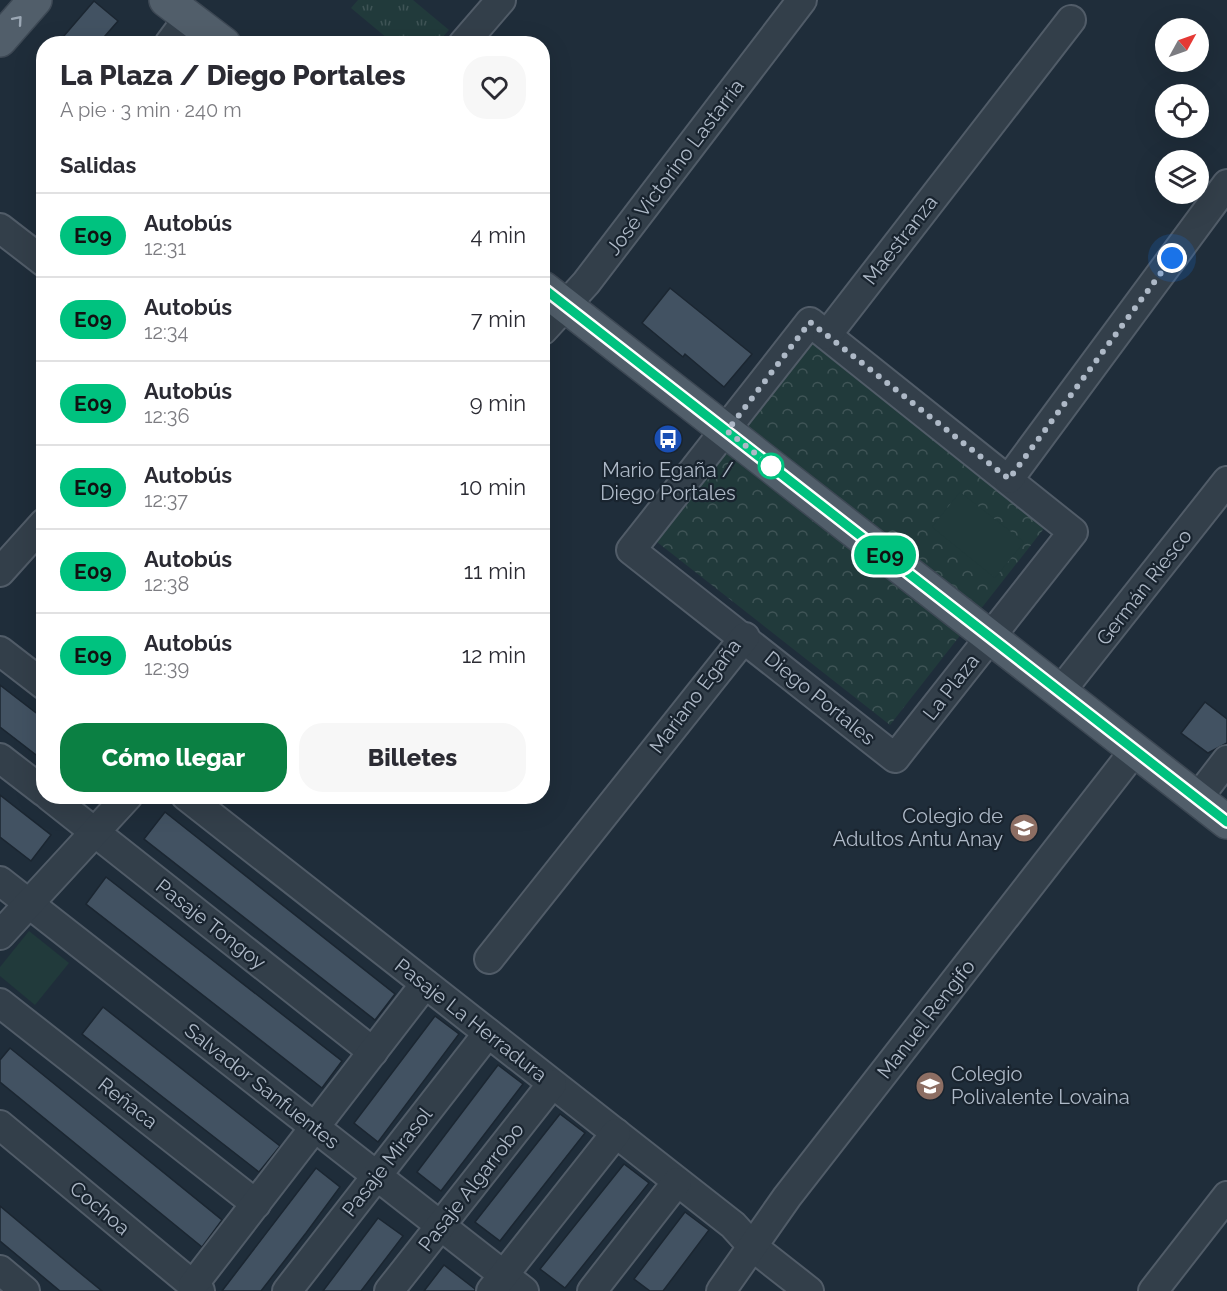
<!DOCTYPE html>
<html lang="es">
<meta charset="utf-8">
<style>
body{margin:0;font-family:Raleway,sans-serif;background:#f7f7f7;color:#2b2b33;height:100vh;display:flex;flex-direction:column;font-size:22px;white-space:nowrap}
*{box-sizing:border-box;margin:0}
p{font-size:20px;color:#7c7c81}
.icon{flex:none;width:33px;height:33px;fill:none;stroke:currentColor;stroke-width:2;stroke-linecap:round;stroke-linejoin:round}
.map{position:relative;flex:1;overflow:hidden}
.drawer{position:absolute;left:36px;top:36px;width:514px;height:768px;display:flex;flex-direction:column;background:#fff;border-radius:24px;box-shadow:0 6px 24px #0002}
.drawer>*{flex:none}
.badge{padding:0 12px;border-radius:20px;font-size:21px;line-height:39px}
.needle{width:39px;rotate:50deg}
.buttons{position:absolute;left:1155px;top:18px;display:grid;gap:12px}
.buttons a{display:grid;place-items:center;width:54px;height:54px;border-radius:50%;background:#fff;box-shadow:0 6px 24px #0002;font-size:30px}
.you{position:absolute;width:30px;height:30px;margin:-15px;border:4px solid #fff;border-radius:50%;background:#1a73e8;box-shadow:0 0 0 9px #1a73e833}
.map>.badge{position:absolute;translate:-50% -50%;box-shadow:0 0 0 3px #fff}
h2{padding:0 24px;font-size:22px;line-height:54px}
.round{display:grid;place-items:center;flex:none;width:63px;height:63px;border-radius:24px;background:#f7f7f7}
.overview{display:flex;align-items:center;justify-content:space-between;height:102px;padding:0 24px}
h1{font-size:28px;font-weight:800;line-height:45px}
.button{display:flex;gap:12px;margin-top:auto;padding:12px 24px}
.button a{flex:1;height:69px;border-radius:24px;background:#0b8043;color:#fff;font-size:24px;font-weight:800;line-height:69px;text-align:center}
.button a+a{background:#f7f7f7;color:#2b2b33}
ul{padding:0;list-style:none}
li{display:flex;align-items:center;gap:18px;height:84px;padding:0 24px;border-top:2px solid #e1e1e2}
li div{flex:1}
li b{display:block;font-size:22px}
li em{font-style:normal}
li .badge{min-width:66px;font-weight:700;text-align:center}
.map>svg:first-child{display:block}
.grass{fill:url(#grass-tufts)}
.forest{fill:url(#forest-crowns)}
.pitch{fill:#213a3b}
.building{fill:#425262;stroke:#1b2631;stroke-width:1.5}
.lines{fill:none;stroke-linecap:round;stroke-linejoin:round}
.minor-casing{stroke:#515c68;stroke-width:32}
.major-casing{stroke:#3d4854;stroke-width:36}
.minor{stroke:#333f4a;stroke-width:28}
.major{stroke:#515e6a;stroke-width:33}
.oneway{stroke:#9ba7b4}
.line-casing{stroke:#fff;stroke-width:14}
.line{stroke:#00c27f;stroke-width:9}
.walk{stroke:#aeb9c7;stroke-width:6;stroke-dasharray:0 10.8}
.stop-dot{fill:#fff;stroke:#00c27f;stroke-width:3}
.labels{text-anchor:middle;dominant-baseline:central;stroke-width:4.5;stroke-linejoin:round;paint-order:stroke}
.street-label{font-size:20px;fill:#aeb9c7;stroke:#19242f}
.poi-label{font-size:20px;fill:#aeb9c7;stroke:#19242f}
</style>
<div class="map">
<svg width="1227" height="1291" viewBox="0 0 1227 1291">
<defs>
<pattern id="grass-tufts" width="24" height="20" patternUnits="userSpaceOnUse" patternTransform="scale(1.5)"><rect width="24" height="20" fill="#213a3b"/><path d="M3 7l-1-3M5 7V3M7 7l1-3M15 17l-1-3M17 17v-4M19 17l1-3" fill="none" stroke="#3f5456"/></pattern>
<pattern id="forest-crowns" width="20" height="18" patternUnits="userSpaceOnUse" patternTransform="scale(1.5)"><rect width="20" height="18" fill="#213a3b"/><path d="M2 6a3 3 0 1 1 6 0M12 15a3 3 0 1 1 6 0" fill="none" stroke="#3f5456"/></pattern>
</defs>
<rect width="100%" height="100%" fill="#1f2d3a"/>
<path class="grass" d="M358,0h55l36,30 -12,13h-44l-42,-35z"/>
<path class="forest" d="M816,338l233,184 -159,203 -233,-183z"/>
<g class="pitch">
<path d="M960,492l64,50 -29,36 -63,-51z"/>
<path d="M29,931l40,32 -34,42 -35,-29v-9z"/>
</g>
<g class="building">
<path d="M94,1l24,20 -20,23h-41z"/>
<path d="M670,288l82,66 -28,33 -39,-33 -2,3 -41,-34z"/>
<path d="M0,685l44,34v42l-44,-34z"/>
<path d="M1205,702l22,17v24l-19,10 -27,-20z"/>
<path d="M0,795l51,40 -20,26 -31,-24z"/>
<path d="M165,812l230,182 -20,26 -231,-181z"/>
<path d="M106,877l236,184 -20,27 -236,-184z"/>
<path d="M103,1007l177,139 -21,26 -177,-138z"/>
<path d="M435,1016l24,18 -81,108 -24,-19z"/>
<path d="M10,1048l212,172 -20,27 -202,-165v-22z"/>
<path d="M498,1065l25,19 -82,107 -24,-19z"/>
<path d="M560,1114l25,19 -85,108 -25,-19z"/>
<path d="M624,1164l25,19 -84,105 -25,-19z"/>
<path d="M316,1168l24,19 -34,46 -45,58h-39z"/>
<path d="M0,1206l80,67 22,18h-42l-60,-50z"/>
<path d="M685,1212l24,18 -46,61h-13l-16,-12z"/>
<path d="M378,1218l25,18 -42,55h-38z"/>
<path d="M444,1265l31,24v2h-51z"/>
</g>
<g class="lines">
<g class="minor-casing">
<g id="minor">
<path d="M169,44l20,-27"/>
<path d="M463,44l38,-44"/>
<path d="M0,228l44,34"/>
<path d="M810,322l263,210 -178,226 -264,-208z"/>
<path d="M543,330l43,-47 216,-283"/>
<path d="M827,335l244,-315"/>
<path d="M1009,479l218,-295"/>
<path d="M0,572l44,-49"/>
<path d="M0,651l44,34"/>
<path d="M1060,692l167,-211"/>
<path d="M0,758l44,34"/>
<path d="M49,796l324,256"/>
<path d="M186,796l547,429 20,22 56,44"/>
<path d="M1197,799l30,-39"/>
<path d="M0,881l524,410"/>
<path d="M0,935l128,-139"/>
<path d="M489,959l256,-322"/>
<path d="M0,1003l256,201"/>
<path d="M0,1125l200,166"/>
<path d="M0,1270l25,21"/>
<path d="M193,1285l232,-301"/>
<path d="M287,1291l201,-258"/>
<path d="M389,1291l163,-207"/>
<path d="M491,1291l125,-158"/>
<path d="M592,1291l85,-109"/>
<path d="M721,1291l66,-94 348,-447"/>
<path d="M1153,1291l74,-95"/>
</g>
</g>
<g class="major-casing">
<g id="major">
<path d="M166,0l58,44"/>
<path d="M0,40l35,-40"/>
<path d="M543,288l684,534"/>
</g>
</g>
<use href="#minor" class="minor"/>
<use href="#major" class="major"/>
</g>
<defs><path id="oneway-chevron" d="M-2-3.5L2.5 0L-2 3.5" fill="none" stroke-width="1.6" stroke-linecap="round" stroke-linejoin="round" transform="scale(1.5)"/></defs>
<use class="oneway" href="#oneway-chevron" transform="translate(18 20) rotate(-49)"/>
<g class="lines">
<g class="line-casing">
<path id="line" d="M543,288l684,534"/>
</g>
<use href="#line" class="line"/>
<path class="walk" d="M771,466l-44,-35 83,-109 199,157 163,-221"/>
</g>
<defs>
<g id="bus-disc" transform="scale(1.5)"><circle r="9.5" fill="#1a4fb4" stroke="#19242f"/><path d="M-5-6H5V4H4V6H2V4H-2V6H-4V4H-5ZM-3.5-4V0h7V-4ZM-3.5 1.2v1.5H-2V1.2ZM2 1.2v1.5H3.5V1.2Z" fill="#fff"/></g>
<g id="school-disc" transform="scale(1.5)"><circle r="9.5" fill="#8d6e63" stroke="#19242f"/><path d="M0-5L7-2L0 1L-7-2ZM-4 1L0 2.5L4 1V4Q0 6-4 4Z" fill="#fff"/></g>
</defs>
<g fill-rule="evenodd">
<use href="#bus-disc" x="668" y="439"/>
<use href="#school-disc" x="1024" y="828"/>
<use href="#school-disc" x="930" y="1086"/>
</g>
<circle class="stop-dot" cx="771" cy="466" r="12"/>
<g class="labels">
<g class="street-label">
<text transform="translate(675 167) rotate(-53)">José Victorino Lastarria</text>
<text transform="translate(900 240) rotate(-52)">Maestranza</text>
<text transform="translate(1144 587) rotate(-52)">Germán Riesco</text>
<text transform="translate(951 687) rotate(-52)">La Plaza</text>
<text transform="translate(695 696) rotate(-53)">Mariano Egaña</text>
<text transform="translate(820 698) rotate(39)">Diego Portales</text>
<text transform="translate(211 924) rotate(38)">Pasaje Tongoy</text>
<text transform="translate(926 1019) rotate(-52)">Manuel Rengifo</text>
<text transform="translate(471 1020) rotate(38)">Pasaje La Herradura</text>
<text transform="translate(262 1086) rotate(38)">Salvador Sanfuentes</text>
<text transform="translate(128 1103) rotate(38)">Reñaca</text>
<text transform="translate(387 1162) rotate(-52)">Pasaje Mirasol</text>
<text transform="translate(471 1187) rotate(-52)">Pasaje Algarrobo</text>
<text transform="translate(100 1208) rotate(40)">Cochoa</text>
</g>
<g class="poi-label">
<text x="668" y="470">Mario Egaña /<tspan x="668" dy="23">Diego Portales</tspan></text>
<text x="1003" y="816" text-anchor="end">Colegio de<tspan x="1003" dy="23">Adultos Antu Anay</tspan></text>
<text x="951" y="1074" text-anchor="start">Colegio<tspan x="951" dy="23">Polivalente Lovaina</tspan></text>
</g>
</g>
</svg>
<div class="buttons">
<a><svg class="needle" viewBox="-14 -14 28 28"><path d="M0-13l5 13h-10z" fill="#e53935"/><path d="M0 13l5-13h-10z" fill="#7c7c81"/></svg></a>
<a><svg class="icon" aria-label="locate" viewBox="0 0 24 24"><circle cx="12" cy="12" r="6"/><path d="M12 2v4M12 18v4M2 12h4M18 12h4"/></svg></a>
<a><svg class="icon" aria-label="layers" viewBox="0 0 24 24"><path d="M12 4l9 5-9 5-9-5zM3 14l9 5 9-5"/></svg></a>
</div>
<div class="you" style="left:1172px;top:258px"></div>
<b class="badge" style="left:885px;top:555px;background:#00c27f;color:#111">E09</b>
<section class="drawer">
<div class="overview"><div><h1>La Plaza / Diego Portales</h1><p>A pie · 3 min · 240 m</p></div><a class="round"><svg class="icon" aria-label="heart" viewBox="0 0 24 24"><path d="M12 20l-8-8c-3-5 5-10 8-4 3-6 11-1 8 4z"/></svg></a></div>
<h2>Salidas</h2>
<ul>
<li><span class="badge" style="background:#00c27f;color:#111">E09</span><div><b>Autobús</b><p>12:31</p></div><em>4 min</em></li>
<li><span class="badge" style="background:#00c27f;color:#111">E09</span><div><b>Autobús</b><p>12:34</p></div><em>7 min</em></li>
<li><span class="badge" style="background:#00c27f;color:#111">E09</span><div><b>Autobús</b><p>12:36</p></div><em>9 min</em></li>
<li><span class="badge" style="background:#00c27f;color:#111">E09</span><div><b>Autobús</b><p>12:37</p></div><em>10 min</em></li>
<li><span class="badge" style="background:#00c27f;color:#111">E09</span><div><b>Autobús</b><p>12:38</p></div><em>11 min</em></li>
<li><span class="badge" style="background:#00c27f;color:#111">E09</span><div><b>Autobús</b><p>12:39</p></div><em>12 min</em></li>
</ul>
<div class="button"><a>Cómo llegar</a><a>Billetes</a></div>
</section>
</div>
